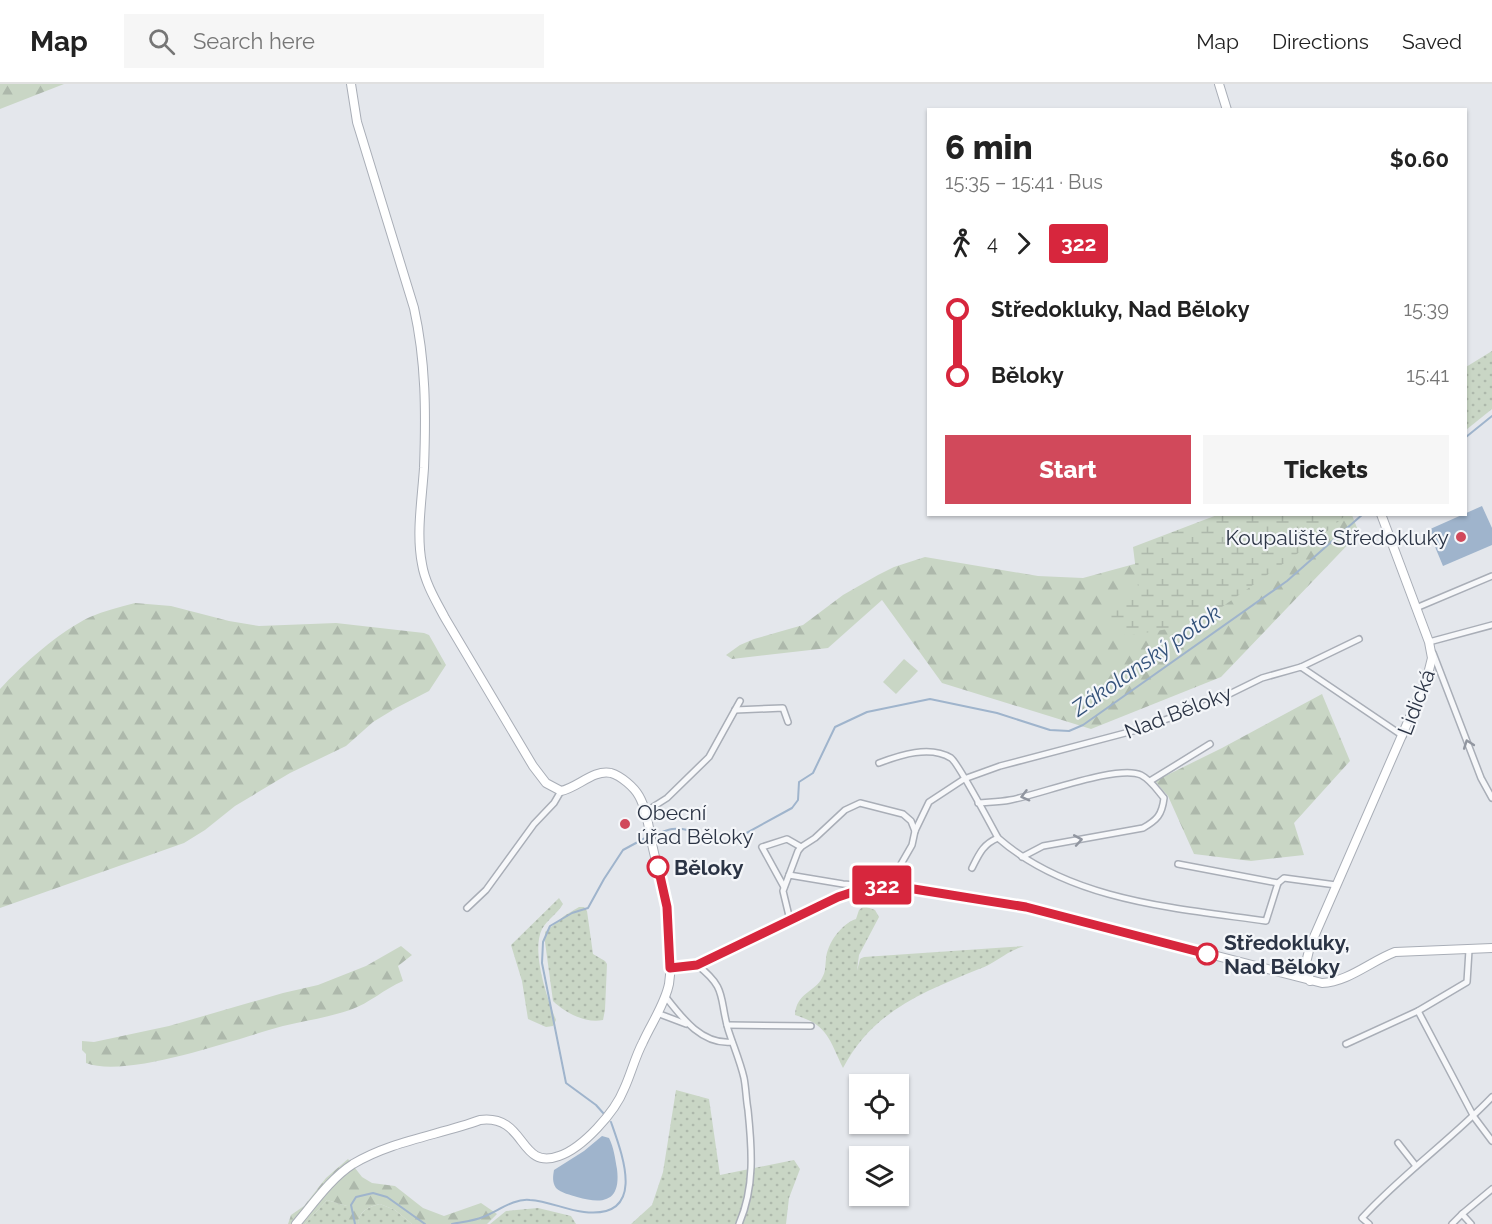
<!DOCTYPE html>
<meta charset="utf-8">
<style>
body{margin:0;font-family:Raleway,sans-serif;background:#f6f6f6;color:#222;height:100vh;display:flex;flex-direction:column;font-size:22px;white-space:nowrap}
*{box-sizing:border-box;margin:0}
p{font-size:20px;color:#767676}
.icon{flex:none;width:33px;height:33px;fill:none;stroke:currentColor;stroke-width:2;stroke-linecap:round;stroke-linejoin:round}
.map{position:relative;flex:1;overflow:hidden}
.panel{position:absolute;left:927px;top:24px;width:540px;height:408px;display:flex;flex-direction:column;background:#fff;border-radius:0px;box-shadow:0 2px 4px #0004}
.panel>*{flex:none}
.badge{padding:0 12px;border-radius:4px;font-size:21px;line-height:39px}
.buttons{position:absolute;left:849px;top:990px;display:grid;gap:12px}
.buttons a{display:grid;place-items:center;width:60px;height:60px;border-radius:0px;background:#fff;box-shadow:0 2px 4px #0004;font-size:30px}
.map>.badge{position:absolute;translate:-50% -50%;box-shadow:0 0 0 3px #fff}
.legs{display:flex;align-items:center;gap:9px;height:66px;padding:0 18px;font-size:20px}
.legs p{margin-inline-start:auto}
.overview{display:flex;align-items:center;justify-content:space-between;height:102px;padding:0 18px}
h1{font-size:33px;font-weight:800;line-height:45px}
.button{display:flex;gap:12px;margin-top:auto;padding:12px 18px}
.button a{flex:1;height:69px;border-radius:0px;background:#d1495b;color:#fff;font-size:24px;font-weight:800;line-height:69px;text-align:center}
.button a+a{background:#f6f6f6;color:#222}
ul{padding:0 18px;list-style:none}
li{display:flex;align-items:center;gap:21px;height:66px;font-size:22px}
li i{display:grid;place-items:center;width:9px;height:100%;margin:0 8px;background:currentColor}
li i::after{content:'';width:15px;height:15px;margin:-8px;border:4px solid;border-radius:50%;background:#fff}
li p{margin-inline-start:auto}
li:first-child i{background:linear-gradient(#0000 50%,currentColor 0)}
li:last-child i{background:linear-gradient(currentColor 50%,#0000 0)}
header{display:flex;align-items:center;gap:36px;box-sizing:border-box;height:84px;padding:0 30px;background:#fff;border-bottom:2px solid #e0e0e0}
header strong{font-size:28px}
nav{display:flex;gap:33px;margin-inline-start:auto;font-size:21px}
.search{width:420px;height:54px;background:#f6f6f6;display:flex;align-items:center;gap:15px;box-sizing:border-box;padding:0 21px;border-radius:0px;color:#767676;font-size:22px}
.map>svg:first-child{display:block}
.grass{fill:url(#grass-dots)}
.forest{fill:url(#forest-firs)}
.wetland{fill:url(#wetland-marsh)}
.pitch{fill:#c9d6c5}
.water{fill:#9fb4cc}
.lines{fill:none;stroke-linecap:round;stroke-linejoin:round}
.stream{stroke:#9fb4cc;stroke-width:2}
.street-casing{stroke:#a9aeb7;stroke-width:8}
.secondary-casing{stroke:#a9aeb7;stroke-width:10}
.street{stroke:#f7f8fa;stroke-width:5}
.secondary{stroke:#fff;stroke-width:8}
.oneway{stroke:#9196a0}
.line-1-casing{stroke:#fff;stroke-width:14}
.line-1{stroke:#d7263d;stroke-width:9}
.poi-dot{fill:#d1495b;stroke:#f4f6f9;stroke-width:2}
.stop-1-dot{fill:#fff;stroke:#d7263d;stroke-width:3}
.labels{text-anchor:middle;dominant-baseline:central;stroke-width:4.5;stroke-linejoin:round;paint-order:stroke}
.poi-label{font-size:21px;fill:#2b3445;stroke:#f4f6f9;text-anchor:end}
.street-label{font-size:21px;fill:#2b3445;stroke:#f4f6f9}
.stop-label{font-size:21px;font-weight:bold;fill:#2b3445;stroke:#f4f6f9;text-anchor:start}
.water-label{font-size:22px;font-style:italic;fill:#34527a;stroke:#f4f6f9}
</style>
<header>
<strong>Map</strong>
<div class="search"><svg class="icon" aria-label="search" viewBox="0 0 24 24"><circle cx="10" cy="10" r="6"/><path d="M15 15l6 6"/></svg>Search here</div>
<nav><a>Map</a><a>Directions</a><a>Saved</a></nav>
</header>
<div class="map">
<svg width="1492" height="1140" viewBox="0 0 1492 1140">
<defs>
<pattern id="grass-dots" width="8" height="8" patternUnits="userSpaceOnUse" patternTransform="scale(1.5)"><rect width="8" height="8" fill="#c9d6c5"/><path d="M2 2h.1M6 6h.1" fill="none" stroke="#adb8ab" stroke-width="1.8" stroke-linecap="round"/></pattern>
<pattern id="forest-firs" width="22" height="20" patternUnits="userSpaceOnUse" patternTransform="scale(1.5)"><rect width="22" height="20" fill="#c9d6c5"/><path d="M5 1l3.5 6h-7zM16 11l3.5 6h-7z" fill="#adb8ab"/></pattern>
<pattern id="wetland-marsh" width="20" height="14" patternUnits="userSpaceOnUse" patternTransform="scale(1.5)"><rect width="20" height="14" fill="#c9d6c5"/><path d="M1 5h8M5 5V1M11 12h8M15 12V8" fill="none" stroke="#adb8ab"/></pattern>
</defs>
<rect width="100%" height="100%" fill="#e4e7ec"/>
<g class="grass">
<path d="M1492,267v58l-26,21v-63z"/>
<path d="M559,814l4,6c-5,9 -16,16 -21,25 -11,22 5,69 14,91l-3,6 -7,1 -18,-8 -6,-38 -11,-36z"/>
<path d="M864,822l11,4 4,7 -20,38 -2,16 3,-12 4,-2 160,-11c-19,6 -28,17 -45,23 -56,23 -106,42 -136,99 -14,-29 -15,-43 -48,-53 1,-22 20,-23 27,-37 4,-7 3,-11 4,-19 1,-15 15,-35 30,-40l3,-9z"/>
<path d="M579,823h5l3,4 6,43 12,7 2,3 -2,46 -2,10c-17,4 -39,-8 -50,-19l-8,-59v-10l19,-16z"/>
<path d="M676,1006l33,9 11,76 74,-15 6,9 -11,29 -3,26h-155l21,-19 11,-33z"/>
<path d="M327,1116l20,6v18h-42z"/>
<path d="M380,1120l15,6 17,14h-54c1,-13 10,-17 22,-20z"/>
<path d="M538,1124l33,8 5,8h-86l16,-13z"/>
</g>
<g class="forest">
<path d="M0,0h64l-64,25z"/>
<path d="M1314,431h38l7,18 -138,144 -130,52 -149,-46 -60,-83 -54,48 -96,11 -6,-4 14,-10 14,-6 49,-14 40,-30 35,-20 16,-8 31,-10 113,19 45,2z"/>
<path d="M135,519l36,3 58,15 30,5 77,-3 88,10 5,2 17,30 -17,26 -33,17 -23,14 -27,24 -56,27 -55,33 -30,24 -21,13 -184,65v-219c22,-24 60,-58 90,-72 14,-6 30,-10 45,-14z"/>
<path d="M1322,610l28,67 -56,62 10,32 -53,6 -57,-7 -26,-58 -13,-15 67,-33z"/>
<path d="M401,862l11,9 -14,11 5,15c-19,8 -33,22 -53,29 -21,7 -45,11 -67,16 -45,12 -155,53 -197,37v-9l-4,-4v-9l12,1 75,-16 114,-33 35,-8 48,-19z"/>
<path d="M348,1075l14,18 10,6 23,3 28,22 21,8 37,-13 16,11 -10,10h-75l-17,-14 -15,-6c-12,3 -21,7 -22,20h-11v-18l-20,-6 -22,24h-17l3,-9 13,-9 22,-28z"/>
</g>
<path class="wetland" d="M1217,431h129l-28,24 -120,85 -72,12 -25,-19 37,-30 -5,-40z"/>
<path class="pitch" d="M904,575l14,12 -22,23 -13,-12z"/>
<g class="water">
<path d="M1482,422l10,22v17l-49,21 -15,-36z"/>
<path d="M602,1052l7,2c5,10 6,20 8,31 4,32 -13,36 -40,28 -6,-2 -16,-4 -21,-9 -4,-6 -3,-12 -2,-18l30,-19z"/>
</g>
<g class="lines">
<g class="stream">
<path d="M1466,353l26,-21"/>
<path d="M653,751c6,-2 13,-5 19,-6 20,-3 38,14 58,13l62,-34 6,-8 1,-18 14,-9 22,-46 32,-15 63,-13 67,14 53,17 19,1 14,-6 204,-144 76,-67"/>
<path d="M604,1030l-8,-9 -30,-22 -24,-120 1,-21 7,-16 22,-13 16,-5 16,-29 19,-29 24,-13"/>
<path d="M355,1140l-4,-19 5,-8 17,-4 14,4 38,27"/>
<path d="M452,1140c10,-2 21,-3 31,-7 15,-6 31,-19 47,-17 18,1 36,10 54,12 63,7 39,-56 27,-90"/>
</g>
<g class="street-casing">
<g id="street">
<path d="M1416,524l76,-32"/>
<path d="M1430,560l-1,-2 63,-17"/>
<path d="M1433,569l48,125 11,20"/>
<path d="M1301,583l58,-28"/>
<path d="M735,626l48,-2 5,14"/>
<path d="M879,679c21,-8 51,-18 72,-5 7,5 40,67 47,80 72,63 177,70 268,83l12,-38 6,-5 52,7"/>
<path d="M1150,697l60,-37"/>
<path d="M978,719c11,-1 22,-1 32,-3 29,-5 108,-36 131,-25 10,5 16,15 23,23 -2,17 -7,22 -21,30l-100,18 -21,11"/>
<path d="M645,728l22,-14 42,-41 31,-56"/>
<path d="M1178,780l100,19"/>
<path d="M972,784c7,-14 11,-24 26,-30"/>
<path d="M789,791l54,9 26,2"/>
<path d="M889,801l23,-40 3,-14 14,-29 35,-23 36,-13 133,-35 74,-26 55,-27 39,-11 102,69"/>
<path d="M784,803l-22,-40 25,-8 14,8"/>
<path d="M467,824l19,-18 48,-66 20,-21 7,-12"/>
<path d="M790,836l-7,-29 15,-40 3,-4 14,-9 30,-28 15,-7 43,11 8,7 4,10"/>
<path d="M697,881c30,23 22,32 31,64 5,16 12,32 16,49 2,10 2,21 4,32 4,39 7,77 -9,114"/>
<path d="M665,912c17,22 37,49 67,46"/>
<path d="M1418,927l56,106 18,24"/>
<path d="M657,929l29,11"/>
<path d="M727,941l84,1"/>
<path d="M1346,960l72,-33 49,-29 2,-32"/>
<path d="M1398,1059l18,23"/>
<path d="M1369,1140l-7,-6c40,-44 89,-78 130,-121"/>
<path d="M1452,1140l10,-10"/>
<path d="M1471,1140l-9,-10 30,-25"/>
</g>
</g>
<g class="secondary-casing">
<g id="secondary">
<path d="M1219,0l8,26"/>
<path d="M670,884l27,-3 141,-68 33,-11 18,-1 137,22 296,76c26,-1 49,-22 73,-31l97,-4"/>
<path d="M1310,897l-4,-18 4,-17 117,-268 5,-20 -3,-16 -48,-128"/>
<path d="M296,1140c17,-20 35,-46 57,-60 38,-23 86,-29 127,-44 47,-6 38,51 79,36 24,-8 56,-44 65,-67 7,-15 11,-32 19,-47 8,-18 22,-38 26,-58 7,-45 -7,-96 -17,-140 -3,-15 -5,-34 -13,-48 -5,-9 -18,-20 -28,-23 -17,-4 -34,15 -50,18l-15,-8 -13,-17 -88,-148c-9,-17 -20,-35 -23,-54 -6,-30 0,-65 2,-96 2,-55 2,-106 -10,-160l-57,-186 -6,-38"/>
</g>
</g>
<use href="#street" class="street"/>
<use href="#secondary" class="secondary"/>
</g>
<defs><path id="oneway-chevron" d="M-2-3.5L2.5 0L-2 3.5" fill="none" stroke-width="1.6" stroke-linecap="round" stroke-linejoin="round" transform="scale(1.5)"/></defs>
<g class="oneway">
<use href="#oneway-chevron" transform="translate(1468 660) rotate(-110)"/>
<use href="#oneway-chevron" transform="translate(1025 712) rotate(165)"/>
<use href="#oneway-chevron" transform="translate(1078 756) rotate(-10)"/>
</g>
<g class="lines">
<g class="line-1-casing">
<path id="line-1" d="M658,783l9,40 3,61 27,-3 141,-68 33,-11 18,-1 137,22 181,47"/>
</g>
<use href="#line-1" class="line-1"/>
</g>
<g class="poi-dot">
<circle cx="1461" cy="453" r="6"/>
<circle cx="625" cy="740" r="6"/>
</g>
<g class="stop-1-dot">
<circle cx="658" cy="783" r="10"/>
<circle cx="1207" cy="870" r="10"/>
</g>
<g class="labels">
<g class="poi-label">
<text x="1449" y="453">Koupaliště Středokluky</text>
<text x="637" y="728" text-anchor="start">Obecní<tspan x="637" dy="24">úřad Běloky</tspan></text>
</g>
<g class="street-label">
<text transform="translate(1416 618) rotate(-69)">Lidická</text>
<text transform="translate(1178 628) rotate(-21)">Nad Běloky</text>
</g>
<g class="stop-label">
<text x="674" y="783">Běloky</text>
<text x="1224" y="858">Středokluky,<tspan x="1224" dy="24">Nad Běloky</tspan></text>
</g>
<g class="water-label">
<text transform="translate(1146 576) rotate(-35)">Zákolanský potok</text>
</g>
</g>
</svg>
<div class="buttons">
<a><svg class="icon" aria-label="locate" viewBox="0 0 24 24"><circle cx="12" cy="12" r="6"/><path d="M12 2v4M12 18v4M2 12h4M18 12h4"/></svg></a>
<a><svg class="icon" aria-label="layers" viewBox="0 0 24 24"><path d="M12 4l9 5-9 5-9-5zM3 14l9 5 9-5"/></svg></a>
</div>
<b class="badge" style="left:882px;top:801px;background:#d7263d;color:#fff">322</b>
<section class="panel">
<div class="overview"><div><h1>6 min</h1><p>15:35 – 15:41 · Bus</p></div><b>$0.60</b></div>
<div class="legs"><svg class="icon" aria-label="walk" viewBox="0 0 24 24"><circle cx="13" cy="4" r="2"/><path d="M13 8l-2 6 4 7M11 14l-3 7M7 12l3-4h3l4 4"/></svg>4<svg class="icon" aria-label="forward" viewBox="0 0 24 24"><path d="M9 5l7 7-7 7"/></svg><b class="badge" style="background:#d7263d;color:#fff">322</b></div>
<ul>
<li><i style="color:#d7263d"></i><b>Středokluky, Nad Běloky</b><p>15:39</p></li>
<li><i style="color:#d7263d"></i><b>Běloky</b><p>15:41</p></li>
</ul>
<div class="button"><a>Start</a><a>Tickets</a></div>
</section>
</div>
